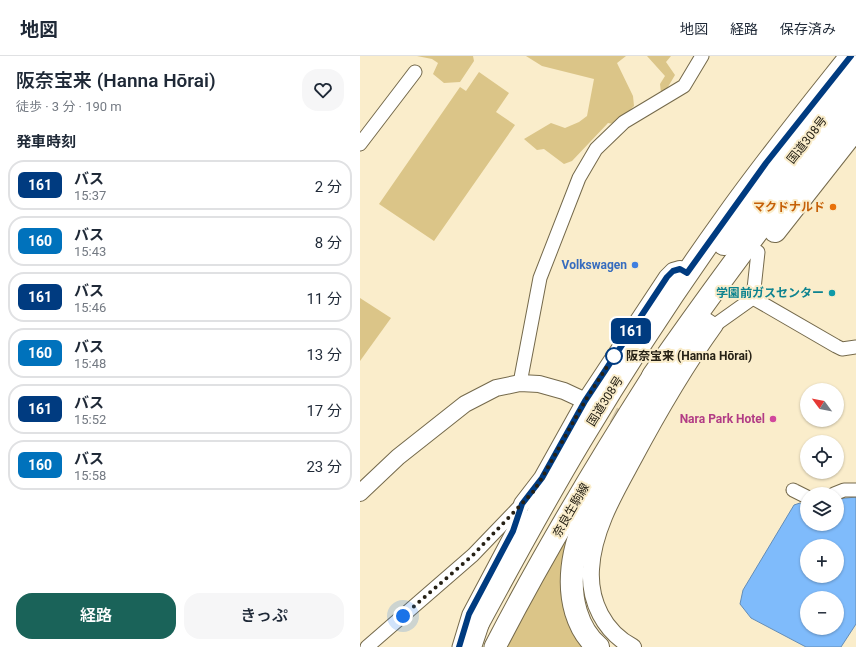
<!DOCTYPE html>
<html lang="ja">
<meta charset="utf-8">
<style>
body{margin:0;font-family:Roboto,"Noto Sans JP",sans-serif;background:#f6f6f7;color:#1f2937;height:100vh;display:flex;flex-direction:column;font-size:15px;white-space:nowrap}
*{box-sizing:border-box;margin:0}
p{font-size:13px;color:#747a83}
.icon{flex:none;width:22px;height:22px;fill:none;stroke:currentColor;stroke-width:2;stroke-linecap:round;stroke-linejoin:round}
.map{position:relative;flex:1;overflow:hidden}
.sheet{display:flex;flex-direction:column;background:#fff;width:360px}
.sheet>*{flex:none}
.badge{padding:0 8px;border-radius:6px;font-size:14px;line-height:26px}
.needle{width:26px;rotate:302deg}
.tools{position:absolute;left:440px;top:327px;display:grid;gap:8px}
.tools a{display:grid;place-items:center;width:44px;height:44px;border-radius:50%;background:#fff;box-shadow:0 1px 3px #0004;font-size:20px}
.you{position:absolute;width:20px;height:20px;margin:-10px;border:3px solid #fff;border-radius:50%;background:#1a73e8;box-shadow:0 0 0 6px #1a73e833}
.map>.badge{position:absolute;translate:-50% -50%;box-shadow:0 0 0 2px #fff}
h2{padding:0 16px;font-size:15px;line-height:36px}
.round{display:grid;place-items:center;flex:none;width:42px;height:42px;border-radius:16px;background:#f6f6f7}
.overview{display:flex;align-items:center;justify-content:space-between;height:68px;padding:0 16px}
h1{font-size:19px;font-weight:600;line-height:30px}
.action{display:flex;gap:8px;margin-top:auto;padding:8px 16px}
.action a{flex:1;height:46px;border-radius:16px;background:#1a6359;color:#fff;font-size:16px;font-weight:600;line-height:46px;text-align:center}
.action a+a{background:#f6f6f7;color:#1f2937}
ul{padding:0;list-style:none}
li{display:flex;align-items:center;gap:12px;height:50px;margin:0 8px 6px;padding:0 8px;border:2px solid #e0e1e3;border-radius:16px}
li div{flex:1}
li b{display:block;font-size:15px}
li em{font-style:normal}
li .badge{min-width:44px;font-weight:700;text-align:center}
header{display:flex;align-items:center;gap:24px;box-sizing:border-box;height:56px;padding:0 20px;background:#fff;border-bottom:1px solid #e0e1e3}
header strong{font-size:19px}
nav{display:flex;gap:22px;margin-inline-start:auto;font-size:14px}
main{display:flex;flex:1;min-height:0}
.map>svg:first-child{display:block}
.green{fill:#dbc588}
.water{fill:#7fbbfb;stroke:#648db6;fill-rule:evenodd}
.lines{fill:none;stroke-linecap:round;stroke-linejoin:round}
.tertiary-tunnel{stroke:#d0c4a7;stroke-width:16;stroke-dasharray:16 8;stroke-linecap:butt}
.minor-casing{stroke:#74694b;stroke-width:15}
.tertiary-casing{stroke:#74694b;stroke-width:18}
.primary-casing{stroke:#74694b;stroke-width:23}
.trunk-casing{stroke:#74694b;stroke-width:24}
.motorway-casing{stroke:#74694b;stroke-width:24}
.minor{stroke:#fff;stroke-width:13}
.tertiary{stroke:#fff;stroke-width:16}
.primary{stroke:#fff;stroke-width:21}
.trunk{stroke:#fff;stroke-width:22}
.motorway{stroke:#fff;stroke-width:22}
.line-casing{stroke:#fff;stroke-width:9}
.line{stroke:#003b80;stroke-width:6}
.walk{stroke:#262115;stroke-width:4;stroke-dasharray:0 7.2}
.food-dot{fill:#e8710a;stroke:#faedcb;stroke-width:1.5}
.shop-dot{fill:#3f7fe0;stroke:#faedcb;stroke-width:1.5}
.culture-dot{fill:#0f9aa8;stroke:#faedcb;stroke-width:1.5}
.stop-dot{fill:#fff;stroke:#003b80;stroke-width:2}
.hotel-dot{fill:#d1479c;stroke:#faedcb;stroke-width:1.5}
.labels{text-anchor:middle;dominant-baseline:central;stroke-width:4;stroke-linejoin:round;paint-order:stroke}
.street-label{font-size:12px;fill:#262115;stroke:#faedcb}
.food-label{font-size:12px;font-weight:bold;fill:#c56008;stroke:#faedcb;text-anchor:end}
.shop-label{font-size:12px;font-weight:bold;fill:#366cbe;stroke:#faedcb;text-anchor:end}
.culture-label{font-size:12px;font-weight:bold;fill:#0d838f;stroke:#faedcb;text-anchor:end}
.stop-label{font-size:12px;font-weight:bold;fill:#262115;stroke:#faedcb;text-anchor:start}
.hotel-label{font-size:12px;font-weight:bold;fill:#b23c85;stroke:#faedcb;text-anchor:end}
</style>
<header>
<strong>地図</strong>
<nav><a>地図</a><a>経路</a><a>保存済み</a></nav>
</header>
<main>
<section class="sheet">
<div class="overview"><div><h1>阪奈宝来 (Hanna Hōrai)</h1><p>徒歩 · 3 分 · 190 m</p></div><a class="round"><svg class="icon" aria-label="heart" viewBox="0 0 24 24"><path d="M12 20l-8-8c-3-5 5-10 8-4 3-6 11-1 8 4z"/></svg></a></div>
<h2>発車時刻</h2>
<ul>
<li><span class="badge" style="background:#003b80;color:#fff">161</span><div><b>バス</b><p>15:37</p></div><em>2 分</em></li>
<li><span class="badge" style="background:#0072bc;color:#fff">160</span><div><b>バス</b><p>15:43</p></div><em>8 分</em></li>
<li><span class="badge" style="background:#003b80;color:#fff">161</span><div><b>バス</b><p>15:46</p></div><em>11 分</em></li>
<li><span class="badge" style="background:#0072bc;color:#fff">160</span><div><b>バス</b><p>15:48</p></div><em>13 分</em></li>
<li><span class="badge" style="background:#003b80;color:#fff">161</span><div><b>バス</b><p>15:52</p></div><em>17 分</em></li>
<li><span class="badge" style="background:#0072bc;color:#fff">160</span><div><b>バス</b><p>15:58</p></div><em>23 分</em></li>
</ul>
<div class="action"><a>経路</a><a>きっぷ</a></div>
</section>
<div class="map">
<svg width="496" height="591" viewBox="0 0 496 591">
<rect width="100%" height="100%" fill="#faedcb"/>
<g class="green">
<path d="M57,0h56l1,5 -14,21 -16,1 -11,-9 5,-11 -6,-4z"/>
<path d="M166,0h100l-9,7 16,33 1,10 -9,9 -11,9 -6,-1 -36,38 -8,3 -20,-15 -7,1 -13,-11 27,-16 14,5 14,-6 8,-6 7,-37 -52,-13z"/>
<path d="M287,0h24l-5,6 9,13 -10,17 -4,1 -1,-9 5,-8z"/>
<path d="M119,16l30,21 -13,19 19,13 -81,116 -55,-37 81,-117 6,4z"/>
<path d="M0,242l31,20 -31,43z"/>
<path d="M211,479l20,112h-87l13,-28 20,-28 26,-50z"/>
</g>
<path class="water" d="M496,441v127l-15,23h-35l-55,-29 -11,-14 3,-14 51,-85 6,-2 7,4v17h30v-25zM447,490h30v30h-30zM447,542h30v30h-30z"/>
<g class="lines">
<path class="tertiary-tunnel" d="M232,348l43,22"/>
<g class="minor-casing">
<g id="minor">
<path d="M0,88l55,-72"/>
<path d="M393,242l83,48 6,3 14,-2"/>
<path d="M343,261l12,8 38,-27 5,-46"/>
<path d="M160,327l20,-105 39,-100 17,-29 28,-27 60,-36 18,-30"/>
<path d="M433,434l14,7"/>
<path d="M474,438l10,-4h12"/>
<path d="M7,591l106,-92 49,-51"/>
<path d="M99,591l10,-33 44,-83 8,-22"/>
</g>
</g>
<g class="tertiary-casing">
<g id="tertiary">
<path d="M0,437l38,-36 67,-53 31,-16 24,-5 19,1 25,7 28,13"/>
<path d="M162,448l20,-26 43,-77 82,-124 6,-6 7,-2 7,4"/>
<path d="M273,591c-29,-15 -44,-46 -42,-78 2,-39 24,-76 42,-109 25,-47 51,-92 82,-135"/>
</g>
</g>
<g class="primary-casing">
<path id="primary" d="M135,591c48,-93 102,-183 158,-271"/>
</g>
<g class="trunk-casing">
<g id="trunk">
<path d="M415,175l81,-103"/>
<path d="M364,188l132,-168"/>
<path d="M293,320c65,-94 133,-184 203,-274"/>
<path d="M118,567c33,-61 66,-122 102,-182 45,-75 93,-149 144,-220 40,-57 84,-111 127,-165"/>
</g>
</g>
<g class="motorway-casing">
<g id="motorway">
<path d="M110,591l8,-24"/>
<path d="M238,591c-11,-9 -18,-22 -22,-35 -20,-67 34,-141 67,-196 19,-29 36,-59 54,-89"/>
</g>
</g>
<use href="#minor" class="minor"/>
<use href="#tertiary" class="tertiary"/>
<use href="#primary" class="primary"/>
<use href="#trunk" class="trunk"/>
<use href="#motorway" class="motorway"/>
</g>
<g class="lines">
<g class="line-casing">
<path id="line" d="M99,591l10,-33 44,-83 9,-27 20,-26 43,-77 82,-124 6,-6 7,-2 7,4 79,-110 85,-107"/>
</g>
<use href="#line" class="line"/>
<path class="walk" d="M43,560l70,-61 60,-63 9,-14 43,-77 29,-45"/>
</g>
<circle class="food-dot" cx="473" cy="151" r="4"/>
<circle class="shop-dot" cx="275" cy="209" r="4"/>
<circle class="culture-dot" cx="472" cy="237" r="4"/>
<circle class="stop-dot" cx="254" cy="300" r="8"/>
<circle class="hotel-dot" cx="413" cy="363" r="4"/>
<g class="labels">
<g class="street-label">
<text transform="translate(447 84) rotate(-52)">国道308号</text>
<text transform="translate(245 345) rotate(-58)">国道308号</text>
<text transform="translate(211 454) rotate(-60)">奈良生駒線</text>
</g>
<g class="food-label">
<text x="465" y="151">マクドナルド</text>
</g>
<g class="shop-label">
<text x="267" y="209">Volkswagen</text>
</g>
<g class="culture-label">
<text x="464" y="237">学園前ガスセンター</text>
</g>
<g class="stop-label">
<text x="266" y="300">阪奈宝来 (Hanna Hōrai)</text>
</g>
<g class="hotel-label">
<text x="405" y="363">Nara Park Hotel</text>
</g>
</g>
</svg>
<div class="tools">
<a><svg class="needle" viewBox="-14 -14 28 28"><path d="M0-13l5 13h-10z" fill="#e53935"/><path d="M0 13l5-13h-10z" fill="#747a83"/></svg></a>
<a><svg class="icon" aria-label="locate" viewBox="0 0 24 24"><circle cx="12" cy="12" r="6"/><path d="M12 2v4M12 18v4M2 12h4M18 12h4"/></svg></a>
<a><svg class="icon" aria-label="layers" viewBox="0 0 24 24"><path d="M12 4l9 5-9 5-9-5zM3 14l9 5 9-5"/></svg></a>
<a>+</a>
<a>−</a>
</div>
<div class="you" style="left:43px;top:560px"></div>
<b class="badge" style="left:271px;top:275px;background:#003b80;color:#fff">161</b>
</div>
</main>
